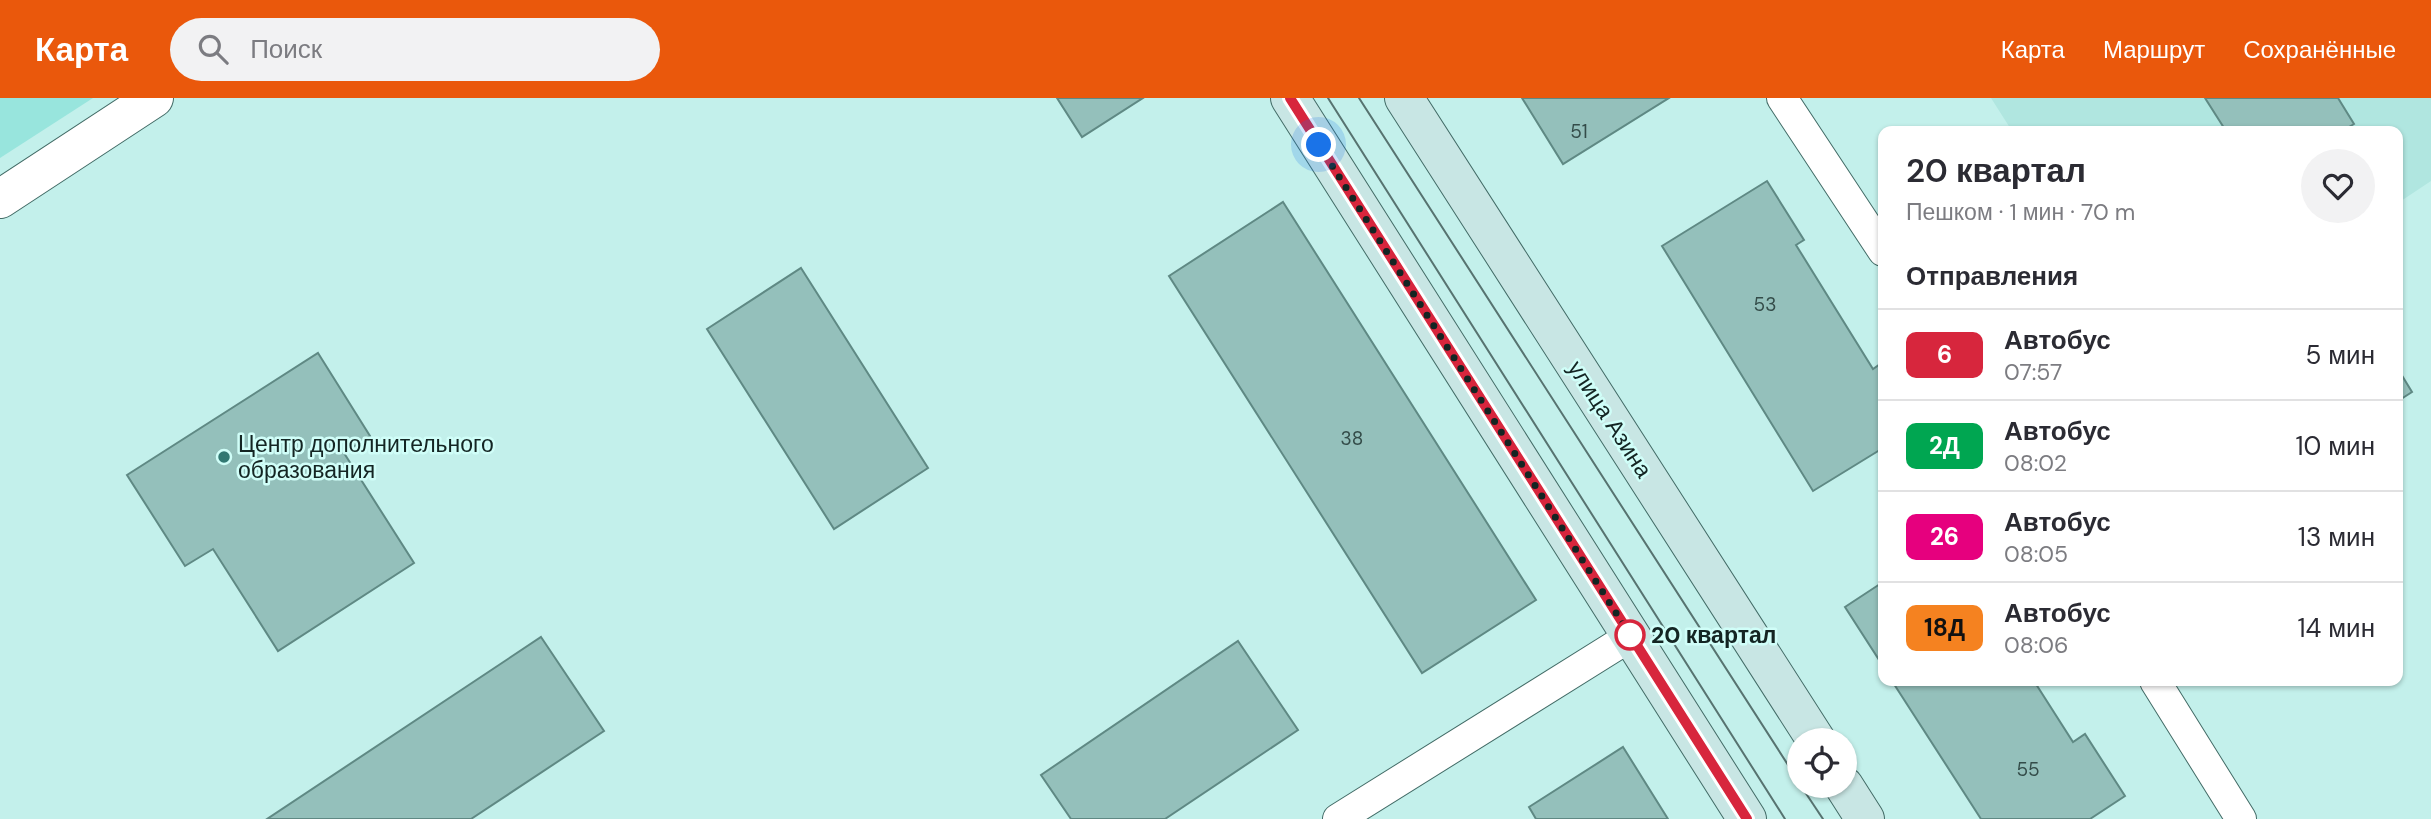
<!DOCTYPE html>
<html lang="ru">
<meta charset="utf-8">
<style>
body{margin:0;font-family:"DM Sans",sans-serif;background:#f2f2f3;color:#2b2b33;height:100vh;display:flex;flex-direction:column;font-size:26px;white-space:nowrap}
*{box-sizing:border-box;margin:0}
p{font-size:23px;color:#7c7c81}
.icon{flex:none;width:38px;height:38px;fill:none;stroke:currentColor;stroke-width:2;stroke-linecap:round;stroke-linejoin:round}
.map{position:relative;flex:1;overflow:hidden}
.drawer{position:absolute;left:1878px;top:28px;width:525px;height:560px;display:flex;flex-direction:column;background:#fff;border-radius:14px;box-shadow:0 2px 5px #0004}
.drawer>*{flex:none}
.badge{padding:0 14px;border-radius:10px;font-size:24px;line-height:46px}
.fabs{position:absolute;left:1787px;top:630px;display:grid;gap:14px}
.fabs a{display:grid;place-items:center;width:70px;height:70px;border-radius:50%;background:#fff;box-shadow:0 2px 5px #0004;font-size:35px}
.you{position:absolute;width:35px;height:35px;margin:-18px;border:5px solid #fff;border-radius:50%;background:#1a73e8;box-shadow:0 0 0 10px #1a73e833}
.map>.badge{position:absolute;translate:-50% -50%;box-shadow:0 0 0 4px #fff}
h2{padding:0 28px;font-size:26px;line-height:63px}
.round{display:grid;place-items:center;flex:none;width:74px;height:74px;border-radius:37px;background:#f2f2f3}
.headline{display:flex;align-items:center;justify-content:space-between;height:119px;padding:0 28px}
h1{font-size:33px;font-weight:600;line-height:52px}
ul{padding:0;list-style:none}
li{display:flex;align-items:center;gap:21px;height:91px;padding:0 28px;border-top:2px solid #e1e1e2}
li div{flex:1}
li b{display:block;font-size:26px}
li em{font-style:normal}
li .badge{min-width:77px;font-weight:700;text-align:center}
header{display:flex;align-items:center;gap:42px;box-sizing:border-box;height:98px;padding:0 35px;background:#ea580c;color:#fff}
header strong{font-size:33px}
nav{display:flex;gap:38px;margin-inline-start:auto;font-size:24px}
.search{width:490px;height:63px;background:#f2f2f3;display:flex;align-items:center;gap:18px;box-sizing:border-box;padding:0 24px;border-radius:38px;color:#7c7c81;font-size:26px}
.map>svg:first-child{display:block}
.built{fill:#b0e6e0}
.green{fill:#98e5dd}
.building{fill:#94c0bb;stroke:#5f8984;stroke-width:2}
.lines{fill:none;stroke-linecap:round;stroke-linejoin:round}
.service-casing{stroke:#436c67;stroke-width:32}
.minor-casing{stroke:#436c67;stroke-width:40}
.secondary-casing{stroke:#436c67;stroke-width:40}
.service{stroke:#fff;stroke-width:30}
.minor{stroke:#fff;stroke-width:38}
.secondary{stroke:#c8e6e4;stroke-width:38}
.tram{stroke:#577370;stroke-width:2}
.line-casing{stroke:#fff;stroke-width:16}
.line{stroke:#d7263d;stroke-width:10}
.walk{stroke:#142523;stroke-width:7;stroke-dasharray:0 12.6}
.poi-dot{fill:#317872;stroke:#d0fef8;stroke-width:2.5}
.stop-dot{fill:#fff;stroke:#d7263d;stroke-width:3.5}
.labels{text-anchor:middle;dominant-baseline:central;stroke-width:5;stroke-linejoin:round;paint-order:stroke}
.number-label{font-size:19px;fill:#344c49}
.street-label{font-size:23px;fill:#142523;stroke:#d0fef8}
.poi-label{font-size:23px;fill:#142523;stroke:#d0fef8;text-anchor:start}
.stop-label{font-size:23px;font-weight:bold;fill:#142523;stroke:#d0fef8;text-anchor:start}
</style>
<header>
<strong>Карта</strong>
<div class="search"><svg class="icon" aria-label="search" viewBox="0 0 24 24"><circle cx="10" cy="10" r="6"/><path d="M15 15l6 6"/></svg>Поиск</div>
<nav><a>Карта</a><a>Маршрут</a><a>Сохранённые</a></nav>
</header>
<div class="map">
<svg width="2431" height="721" viewBox="0 0 2431 721">
<rect width="100%" height="100%" fill="#c3f0eb"/>
<path class="built" d="M1991,0h440v83l-33,22v-72h-386z"/>
<path class="green" d="M0,0h93l-93,60z"/>
<g class="building">
<path d="M1057,0h86l-61,39z"/>
<path d="M1522,0h147l-106,66z"/>
<path d="M2205,0h133l16,26 -12,7h-116z"/>
<path d="M1767,83l37,59 -8,5 77,124 10,-7v86l-70,43 -151,-245z"/>
<path d="M1283,104l253,398 -114,73 -253,-397z"/>
<path d="M801,170l127,200 -94,61 -127,-200z"/>
<path d="M318,255l52,83 -26,17 70,110 -136,88 -65,-102 -28,17 -58,-91z"/>
<path d="M2398,271l14,23 -14,9z"/>
<path d="M1883,484v84l-38,-59z"/>
<path d="M541,539l63,94 -133,88h-204z"/>
<path d="M1238,543l60,89 -133,89h-94l-30,-44z"/>
<path d="M1892,583h142l39,61 12,-8 40,62 -35,23h-109z"/>
<path d="M1623,649l45,72h-132l-7,-12z"/>
</g>
<g class="lines">
<g class="service-casing">
<g id="service">
<path d="M1782,0l101,153"/>
<path d="M2155,583l86,138"/>
<path d="M1338,721l293,-183"/>
</g>
</g>
<g class="minor-casing">
<path id="minor" d="M0,101l154,-101"/>
</g>
<g class="secondary-casing">
<g id="secondary">
<path d="M1290,0l457,721"/>
<path d="M1404,0l412,642"/>
<path d="M1844,688l21,33"/>
</g>
</g>
<use href="#service" class="service"/>
<use href="#minor" class="minor"/>
<use href="#secondary" class="secondary"/>
<g class="tram">
<path d="M1328,0l457,721"/>
<path d="M1359,0l440,684"/>
<path d="M1801,688l22,33"/>
</g>
</g>
<g class="lines">
<g class="line-casing">
<path id="line" d="M1290,0l457,721"/>
</g>
<use href="#line" class="line"/>
<path class="walk" d="M1319,47l311,490"/>
</g>
<circle class="poi-dot" cx="224" cy="359" r="7"/>
<circle class="stop-dot" cx="1630" cy="537" r="14"/>
<g class="labels">
<g class="number-label">
<text x="1579" y="33">51</text>
<text x="1765" y="206">53</text>
<text x="1352" y="340">38</text>
<text x="2028" y="671">55</text>
</g>
<g class="street-label">
<text transform="translate(1610 321) rotate(57)">улица Азина</text>
</g>
<g class="poi-label">
<text x="238" y="346">Центр дополнительного<tspan x="238" dy="26">образования</tspan></text>
</g>
<g class="stop-label">
<text x="1651" y="537">20 квартал</text>
</g>
</g>
</svg>
<div class="fabs">
<a><svg class="icon" aria-label="locate" viewBox="0 0 24 24"><circle cx="12" cy="12" r="6"/><path d="M12 2v4M12 18v4M2 12h4M18 12h4"/></svg></a>
</div>
<div class="you" style="left:1319px;top:47px"></div>
<section class="drawer">
<div class="headline"><div><h1>20 квартал</h1><p>Пешком · 1 мин · 70 m</p></div><a class="round"><svg class="icon" aria-label="heart" viewBox="0 0 24 24"><path d="M12 20l-8-8c-3-5 5-10 8-4 3-6 11-1 8 4z"/></svg></a></div>
<h2>Отправления</h2>
<ul>
<li><span class="badge" style="background:#d7263d;color:#fff">6</span><div><b>Автобус</b><p>07:57</p></div><em>5 мин</em></li>
<li><span class="badge" style="background:#00a651;color:#fff">2Д</span><div><b>Автобус</b><p>08:02</p></div><em>10 мин</em></li>
<li><span class="badge" style="background:#e6007e;color:#fff">26</span><div><b>Автобус</b><p>08:05</p></div><em>13 мин</em></li>
<li><span class="badge" style="background:#f58220;color:#111">18Д</span><div><b>Автобус</b><p>08:06</p></div><em>14 мин</em></li>
</ul>
</section>
</div>
